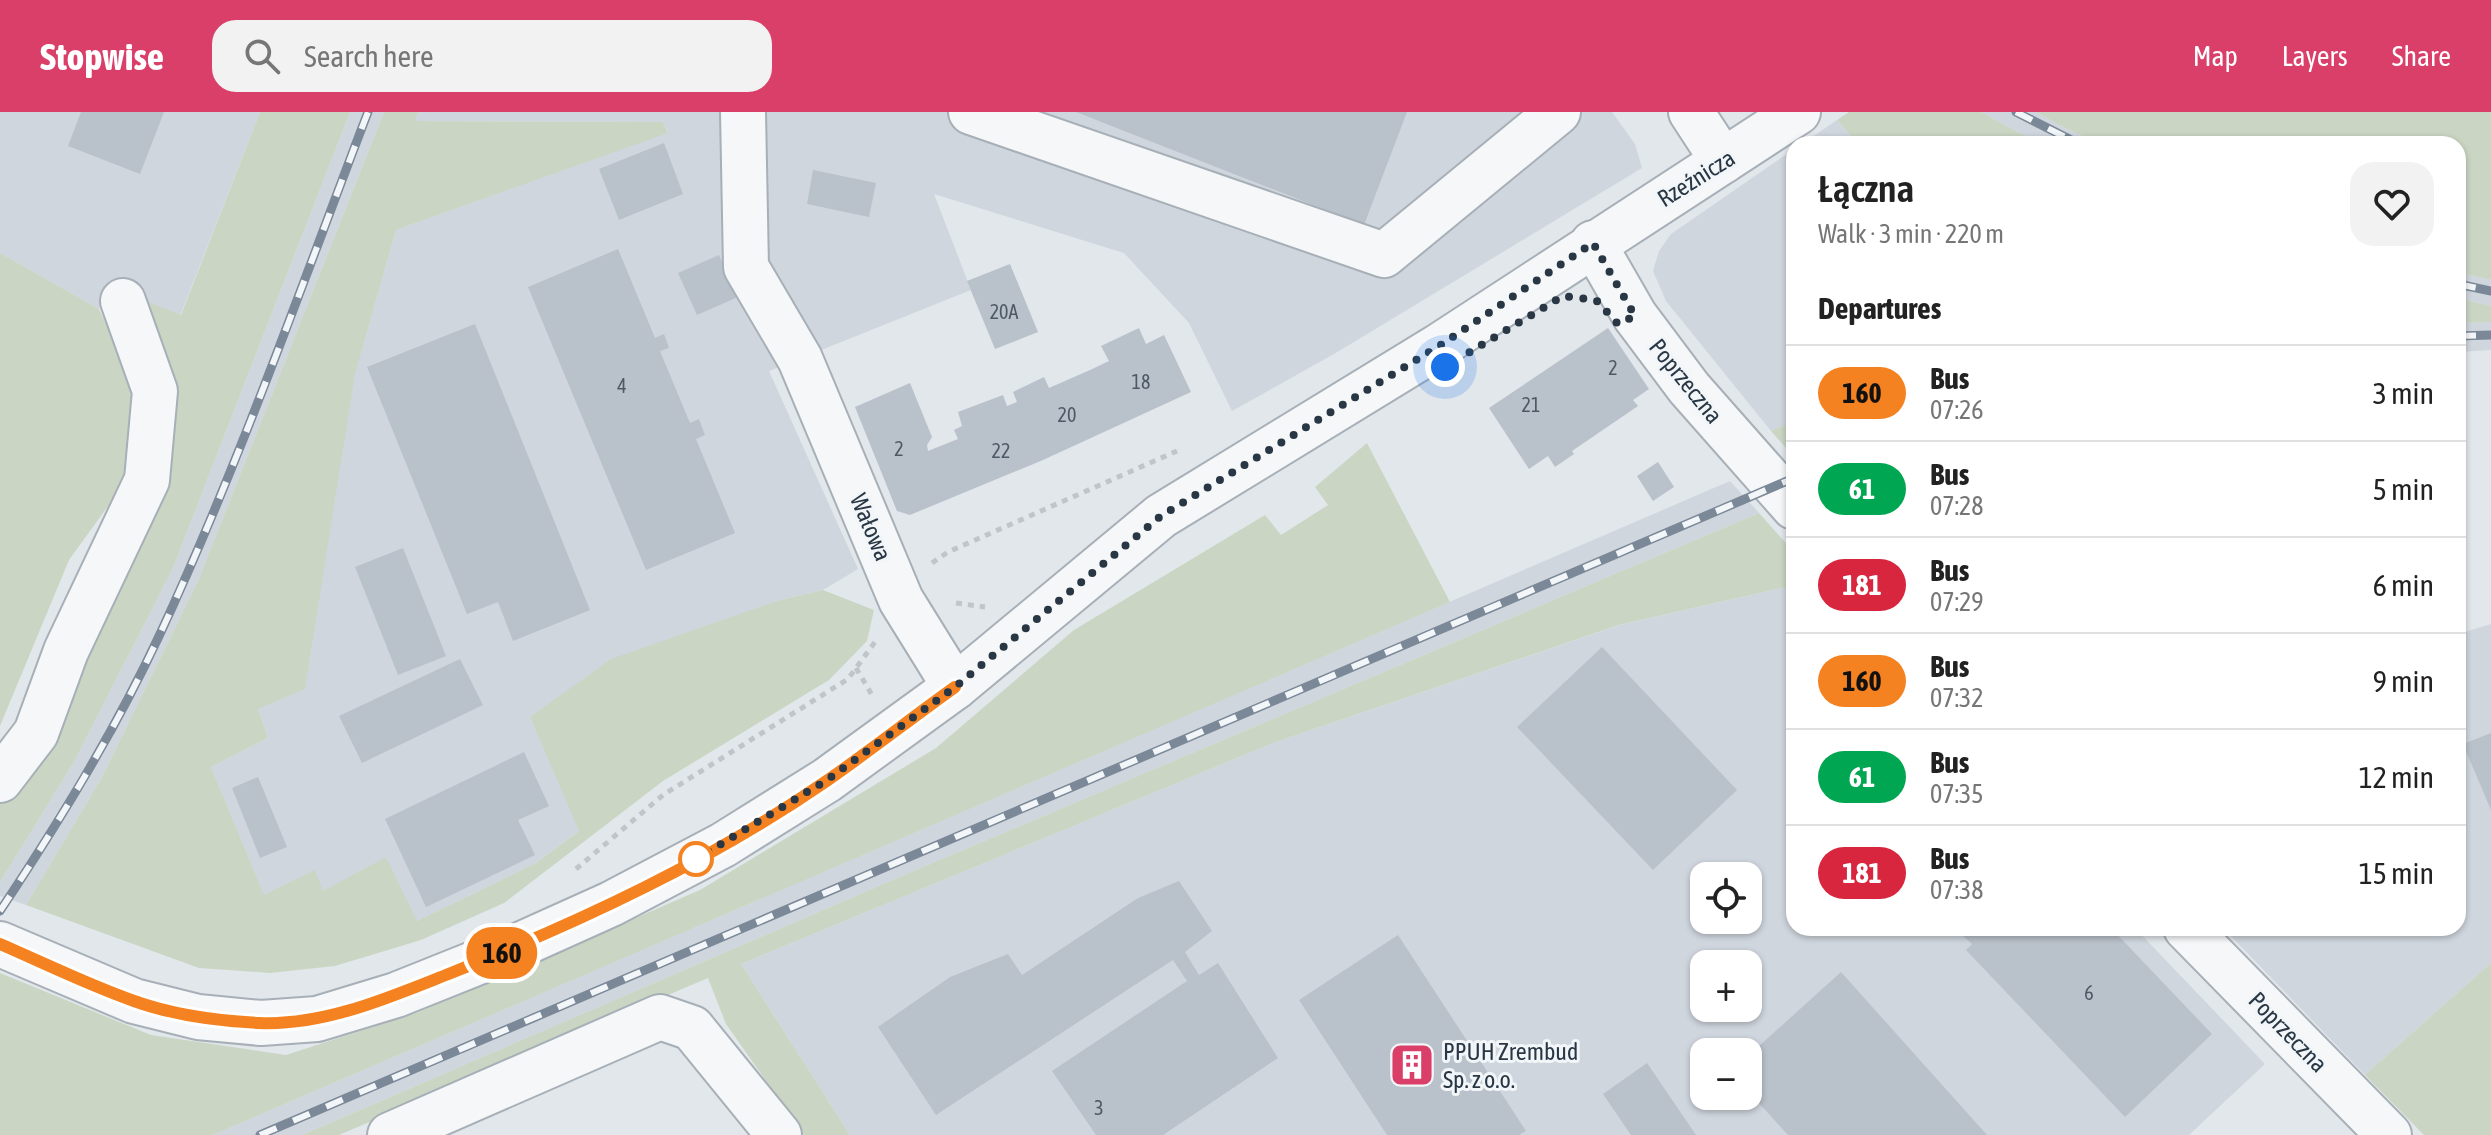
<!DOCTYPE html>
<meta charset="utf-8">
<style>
body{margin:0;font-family:"Asap Condensed",sans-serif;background:#f2f2f2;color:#222;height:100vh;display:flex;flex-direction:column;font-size:30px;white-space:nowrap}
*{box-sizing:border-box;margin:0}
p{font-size:26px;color:#767676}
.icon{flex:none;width:44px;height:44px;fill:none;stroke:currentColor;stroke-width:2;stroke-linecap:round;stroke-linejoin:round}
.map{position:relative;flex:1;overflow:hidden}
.side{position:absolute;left:1786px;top:24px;width:680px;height:800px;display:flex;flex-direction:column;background:#fff;border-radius:24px;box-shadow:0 2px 6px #0004}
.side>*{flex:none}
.badge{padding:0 16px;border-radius:26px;font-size:28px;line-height:52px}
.tools{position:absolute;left:1690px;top:750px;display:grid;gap:16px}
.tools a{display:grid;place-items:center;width:72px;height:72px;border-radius:16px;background:#fff;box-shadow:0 2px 6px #0004;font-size:40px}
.you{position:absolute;width:40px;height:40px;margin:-20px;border:6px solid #fff;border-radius:50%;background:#1a73e8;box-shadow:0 0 0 12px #1a73e833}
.map>.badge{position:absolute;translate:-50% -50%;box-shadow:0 0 0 4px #fff}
h2{padding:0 32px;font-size:30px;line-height:72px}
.round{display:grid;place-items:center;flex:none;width:84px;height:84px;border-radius:24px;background:#f2f2f2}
.head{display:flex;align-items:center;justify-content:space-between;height:136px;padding:0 32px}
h1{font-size:38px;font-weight:600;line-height:60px}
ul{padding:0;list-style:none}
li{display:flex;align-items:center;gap:24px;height:96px;padding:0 32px;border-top:2px solid #e0e0e0}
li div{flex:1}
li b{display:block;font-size:30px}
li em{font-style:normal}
li .badge{min-width:88px;font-weight:700;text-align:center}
header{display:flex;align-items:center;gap:48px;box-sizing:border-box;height:112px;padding:0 40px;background:#d93f69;color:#fff}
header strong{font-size:38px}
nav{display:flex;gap:44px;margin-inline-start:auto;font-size:28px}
.search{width:560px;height:72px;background:#f2f2f2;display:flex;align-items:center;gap:20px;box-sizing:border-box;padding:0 28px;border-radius:24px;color:#767676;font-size:30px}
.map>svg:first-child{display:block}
.built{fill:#d0d6de;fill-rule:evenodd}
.green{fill:#cad6c3}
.building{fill:#b9c1ca}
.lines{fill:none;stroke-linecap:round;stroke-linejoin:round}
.minor-casing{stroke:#a7afb7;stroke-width:48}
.path{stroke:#c0c5ca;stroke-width:5;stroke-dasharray:6 6;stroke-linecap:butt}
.minor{stroke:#f5f7f9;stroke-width:44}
.rail-casing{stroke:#7a8897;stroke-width:9}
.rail{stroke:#f2f6f9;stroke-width:6;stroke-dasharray:18;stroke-linecap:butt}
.line-casing{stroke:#fff;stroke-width:18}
.line{stroke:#f58220;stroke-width:12}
.walk{stroke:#293745;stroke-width:8;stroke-dasharray:0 14.4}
.stop-dot{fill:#fff;stroke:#f58220;stroke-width:4}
.labels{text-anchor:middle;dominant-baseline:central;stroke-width:6;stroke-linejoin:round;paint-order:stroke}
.number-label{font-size:20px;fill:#4d5a66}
.street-label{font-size:24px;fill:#293745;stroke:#f2f6f9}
.poi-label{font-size:24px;fill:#293745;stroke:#f2f6f9;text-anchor:start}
</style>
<header>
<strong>Stopwise</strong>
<div class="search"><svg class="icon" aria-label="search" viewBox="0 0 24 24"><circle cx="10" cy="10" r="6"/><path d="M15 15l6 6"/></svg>Search here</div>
<nav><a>Map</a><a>Layers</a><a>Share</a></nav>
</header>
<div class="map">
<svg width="2491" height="1023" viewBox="0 0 2491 1023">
<rect width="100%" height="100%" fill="#e2e7ec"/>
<g class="built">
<path d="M0,0h260l-80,204 -44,-19 -37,12 -99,-56z"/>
<path d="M350,0h34l-186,469 -96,196 -76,128 -26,-9v-14l74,-120 99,-194z"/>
<path d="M418,0h1194l23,32 7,24 -308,186 -102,57 -43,-88 -65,-70 -190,-59 37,96 -202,81 89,198 -35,21 -46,11 -247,116 50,113 -44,33 -119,58 -95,-29 -7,-21 -51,25 -53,-129 57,-29 -10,-29 138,-479 272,-98 -5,-10 -248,-1z"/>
<path d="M1981,0h55l23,13 41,19h-60z"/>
<path d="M1837,8l21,24h-56z"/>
<path d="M1794,37v272l-23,10 -105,-130 -13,-30 6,-20 12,-17z"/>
<path d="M2458,160l33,8v26l-33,-8z"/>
<path d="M2491,210v28l-33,2v-29z"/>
<path d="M1730,369l29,32 -857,363 -600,259h-89z"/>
<path d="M1794,473v343h341l130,136 -76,71h-1339l-109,-171 532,-221 347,-118zM1704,764h44v44h-44zM1704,852h44v44h-44zM1704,940h44v44h-44z"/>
<path d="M2491,512v339l-126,112 -142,-147h235v-294z"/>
</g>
<g class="green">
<path d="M260,0h90l-177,456 -99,194 -74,120v-100l157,-301 -21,-184 45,18z"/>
<path d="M384,0h34l-3,9 248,1 5,11 -272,97 -41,144 -50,315 -47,20 10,29 -57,29 53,128 51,-25 8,21 63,-34 31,64 119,-58 43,-32 -49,-114 81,-58 166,-58 46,-11 51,20 -7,31 -38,39 -166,101 -159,122 -83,37 -86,26 -65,7 -71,-5 -173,-63 76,-128 96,-196z"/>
<path d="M1849,0h132l59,32h-182l-21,-24z"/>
<path d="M2036,0h455v168l-33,-8v-128h-358l-41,-19z"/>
<path d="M0,141l99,56 37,79 -4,85 -63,87 -69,166z"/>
<path d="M2458,186l33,8v16l-33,1z"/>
<path d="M1794,309v24l-8,3 -15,-17z"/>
<path d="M1367,331l83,159 -1237,533h-213v-162l151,62 135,20 133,-43 281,-122 236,-142 138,-118 191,-115 16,20 47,-30 -13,-18z"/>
<path d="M1759,401l35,39v33l-175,40 -346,118 -532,221 109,171h-46l-78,-111 -18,-46 -369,157h-37l600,-259z"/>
<path d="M2491,851v172h-67l-59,-60z"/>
</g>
<g class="building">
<path d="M81,0h83l-24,62 -72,-28z"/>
<path d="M1076,0h331l-43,113z"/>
<path d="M664,31l19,51 -64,26 -20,-51z"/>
<path d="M813,58l63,13 -7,34 -62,-13z"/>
<path d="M618,137l37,89 9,-4 5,14 -9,3 30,72 9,-4 6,16 -9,4 39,94 -89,37 -118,-283z"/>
<path d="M719,143l19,42 -41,18 -19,-42z"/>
<path d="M1010,152l28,68 -43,17 -28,-68z"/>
<path d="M475,212l115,286 -77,31 -15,-39 -31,12 -100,-247z"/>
<path d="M1139,216l7,16 18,-9 27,57 -148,68 -133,55 -13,-4 -42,-104 55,-24 22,54 -5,8 1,6 30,-12 -4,-9 8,-4 -4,-14 45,-17 4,11 10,-4 -4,-10 31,-15 5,11 41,-18 19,-9 -8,-15z"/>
<path d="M1608,216l41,61 -16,11 5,6 -66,45 2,3 -19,13 -7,-11 -19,13 -40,-61z"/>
<path d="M1658,350l16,25 -21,14 -16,-25z"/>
<path d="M403,436l43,108 -48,19 -43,-108z"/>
<path d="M1602,535l135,143 -84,80 -136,-143z"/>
<path d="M460,547l23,46 -121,58 -23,-47z"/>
<path d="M2491,621v77l-28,-66z"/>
<path d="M524,640l25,54 -31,14 17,35 -109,52 -41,-88z"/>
<path d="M258,665l29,70 -27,11 -28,-70z"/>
<path d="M1179,769l33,50 -27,21 14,23 19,-12 60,95 -115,77h-67l-44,-64 135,-90 -14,-21 -237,155 -58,-88 72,-50 58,-23 14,21 116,-77z"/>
<path d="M1972,816h139l101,106 -87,83 -159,-167 6,-6 -9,-8z"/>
<path d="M1398,823l128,196 -7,4h-132l-88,-135z"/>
<path d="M1841,860l146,163h-199l-40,-44v-35z"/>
<path d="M1647,951l49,72h-65l-28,-41z"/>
</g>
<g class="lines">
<g class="minor-casing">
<g id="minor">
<path d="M743,0l3,155 54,92 101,241 54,87"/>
<path d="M971,0l413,143 174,-143"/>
<path d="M1691,0l32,49"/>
<path d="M1593,131l42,73 54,72 105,119"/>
<path d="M0,668l36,-47 30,-82 81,-171 8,-89 -32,-90"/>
<path d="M2186,816l203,207"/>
<path d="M0,832l134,57 64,16 63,6 56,-4 79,-24 115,-46 100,-45 112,-59 104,-65 128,-93 206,-171 278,-170 359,-234"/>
<path d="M390,1023l270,-118 32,11 87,107"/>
</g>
</g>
<g class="path">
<path d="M932,451l16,-11 229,-101"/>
<path d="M956,491l29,4"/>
<path d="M856,556l16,27"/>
<path d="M576,757l87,-74 185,-116 27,-37"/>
</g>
<use href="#minor" class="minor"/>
<g class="rail-casing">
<g id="rail">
<path d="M2016,0l63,32"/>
<path d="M2458,172l33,7"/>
<path d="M2458,224l33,-1"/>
<path d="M0,799c59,-89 115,-180 160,-277 79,-170 141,-347 208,-522"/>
<path d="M260,1023l1534,-657"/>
</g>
</g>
<use href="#rail" class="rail"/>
</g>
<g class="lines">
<g class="line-casing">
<path id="line" d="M0,832c44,19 88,41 134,57 39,14 84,20 125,22 66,3 131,-26 192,-50 131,-52 261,-113 377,-193 43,-30 85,-63 127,-93"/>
</g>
<use href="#line" class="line"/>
<path class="walk" d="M696,747l131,-79 128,-93 206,-171 278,-170 154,-103 42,73 -17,8 -22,-24 -33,-4 -118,71"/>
</g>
<defs>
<g id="building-square" transform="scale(2.3)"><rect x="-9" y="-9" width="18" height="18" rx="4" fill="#d93f69" stroke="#f2f6f9"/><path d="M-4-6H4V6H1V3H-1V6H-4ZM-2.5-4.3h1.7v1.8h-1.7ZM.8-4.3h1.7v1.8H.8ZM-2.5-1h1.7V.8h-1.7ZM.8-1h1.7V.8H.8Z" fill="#fff"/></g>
</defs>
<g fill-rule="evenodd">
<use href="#building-square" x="1412" y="953"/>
</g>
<circle class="stop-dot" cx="696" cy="747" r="16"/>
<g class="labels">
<g class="number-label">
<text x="1004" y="199">20A</text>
<text x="1613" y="255">2</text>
<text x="1141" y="269">18</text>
<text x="622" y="273">4</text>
<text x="1531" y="292">21</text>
<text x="1067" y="302">20</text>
<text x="899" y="336">2</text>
<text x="1001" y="338">22</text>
<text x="2089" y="880">6</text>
<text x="1099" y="995">3</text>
</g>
<g class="street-label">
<text transform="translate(1696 66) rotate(-32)">Rzeźnicza</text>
<text transform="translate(1686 269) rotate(51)">Poprzeczna</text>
<text transform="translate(871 415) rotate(67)">Wałowa</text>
<text transform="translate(2288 920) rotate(46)">Poprzeczna</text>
</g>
<g class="poi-label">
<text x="1443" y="939">PPUH Zrembud<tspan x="1443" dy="28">Sp. z o.o.</tspan></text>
</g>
</g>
</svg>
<div class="tools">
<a><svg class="icon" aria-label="locate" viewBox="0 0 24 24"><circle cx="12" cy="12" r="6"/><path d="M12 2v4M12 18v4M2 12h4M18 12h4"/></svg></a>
<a>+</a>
<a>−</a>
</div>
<div class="you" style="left:1445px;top:255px"></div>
<b class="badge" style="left:502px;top:841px;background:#f58220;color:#111">160</b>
<section class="side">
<div class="head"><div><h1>Łączna</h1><p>Walk · 3 min · 220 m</p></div><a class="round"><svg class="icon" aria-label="heart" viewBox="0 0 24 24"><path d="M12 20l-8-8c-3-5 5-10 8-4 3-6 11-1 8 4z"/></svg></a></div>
<h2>Departures</h2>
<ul>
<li><span class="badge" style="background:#f58220;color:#111">160</span><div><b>Bus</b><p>07:26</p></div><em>3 min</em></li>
<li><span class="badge" style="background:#00a651;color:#fff">61</span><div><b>Bus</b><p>07:28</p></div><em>5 min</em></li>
<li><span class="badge" style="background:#d7263d;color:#fff">181</span><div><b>Bus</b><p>07:29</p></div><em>6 min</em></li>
<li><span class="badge" style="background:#f58220;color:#111">160</span><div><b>Bus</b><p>07:32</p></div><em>9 min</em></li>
<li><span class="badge" style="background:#00a651;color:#fff">61</span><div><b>Bus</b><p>07:35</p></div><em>12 min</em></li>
<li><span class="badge" style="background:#d7263d;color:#fff">181</span><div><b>Bus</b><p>07:38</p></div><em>15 min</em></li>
</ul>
</section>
</div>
